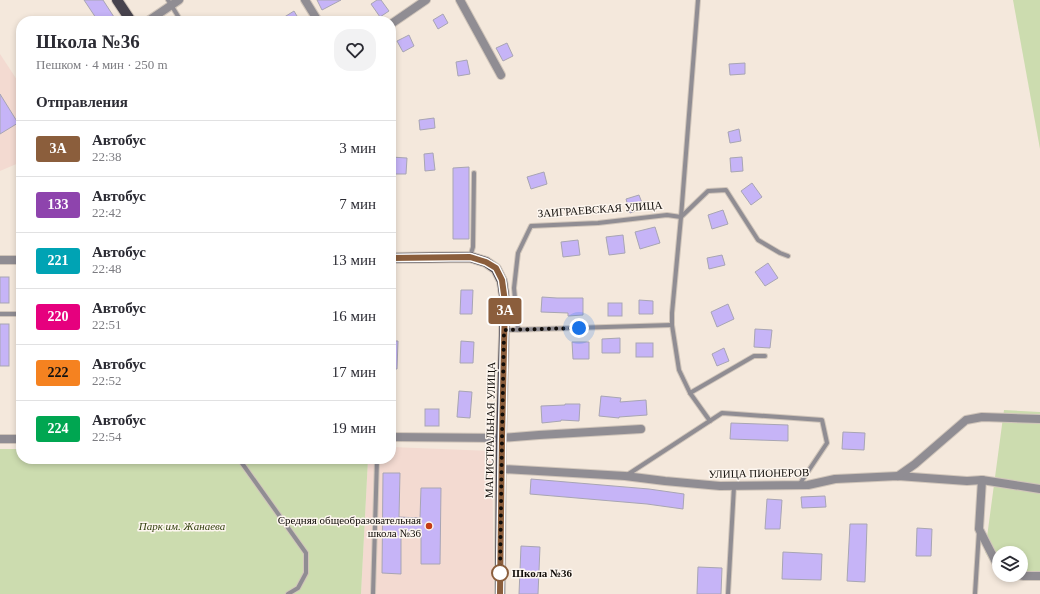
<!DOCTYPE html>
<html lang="ru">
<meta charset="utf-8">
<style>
body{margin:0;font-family:"Times New Roman",serif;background:#f2f2f3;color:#2b2b33;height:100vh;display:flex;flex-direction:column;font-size:15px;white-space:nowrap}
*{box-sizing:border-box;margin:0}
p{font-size:13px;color:#7c7c81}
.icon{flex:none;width:22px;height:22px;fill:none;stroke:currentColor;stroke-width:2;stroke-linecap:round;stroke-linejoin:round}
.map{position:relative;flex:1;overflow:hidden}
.side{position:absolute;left:16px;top:16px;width:380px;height:448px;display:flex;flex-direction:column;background:#fff;border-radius:16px;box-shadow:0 2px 6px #0003}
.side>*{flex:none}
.badge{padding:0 8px;border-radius:3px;font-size:14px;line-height:26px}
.fabs{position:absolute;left:992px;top:546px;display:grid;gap:8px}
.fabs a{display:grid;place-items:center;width:36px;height:36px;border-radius:50%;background:#fff;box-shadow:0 2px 6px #0003;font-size:20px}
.you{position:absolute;width:20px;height:20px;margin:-10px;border:3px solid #fff;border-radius:50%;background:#1a73e8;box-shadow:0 0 0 6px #1a73e833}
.map>.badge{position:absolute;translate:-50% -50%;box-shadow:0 0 0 2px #fff}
h2{padding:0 20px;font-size:15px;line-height:36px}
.round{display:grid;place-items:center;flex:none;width:42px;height:42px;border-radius:16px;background:#f2f2f3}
.headline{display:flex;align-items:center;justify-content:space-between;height:68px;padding:0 20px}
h1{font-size:19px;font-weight:700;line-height:30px}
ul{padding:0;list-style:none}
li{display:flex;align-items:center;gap:12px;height:56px;padding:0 20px;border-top:1px solid #e1e1e2}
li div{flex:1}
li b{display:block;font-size:15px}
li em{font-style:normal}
li .badge{min-width:44px;font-weight:700;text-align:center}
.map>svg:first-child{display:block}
.education{fill:#f3dad1}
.green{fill:#ccdcaf;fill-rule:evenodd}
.building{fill:#c6b4f7;stroke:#a8a5b3}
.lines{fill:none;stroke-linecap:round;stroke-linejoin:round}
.service-casing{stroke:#d0c5ba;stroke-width:6}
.minor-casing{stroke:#d0c5ba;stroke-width:10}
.primary-casing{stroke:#d0c5ba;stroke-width:12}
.service{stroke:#908d93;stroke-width:4}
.minor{stroke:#908d93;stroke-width:8}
.primary{stroke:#47434d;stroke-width:10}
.line-casing{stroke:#fff;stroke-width:9}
.line{stroke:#8b5e3c;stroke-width:6}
.walk{stroke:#100c08;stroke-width:4;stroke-dasharray:0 7.2}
.poi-dot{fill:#c53c15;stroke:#fdf6ef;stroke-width:1.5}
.stop-dot{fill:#fff;stroke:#8b5e3c;stroke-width:2}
.labels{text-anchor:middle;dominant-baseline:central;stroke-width:3;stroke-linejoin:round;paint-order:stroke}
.street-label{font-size:11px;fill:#100c08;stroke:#fdf6ef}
.poi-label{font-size:11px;fill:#100c08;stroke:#fdf6ef;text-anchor:end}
.park-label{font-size:11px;font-style:italic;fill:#32400e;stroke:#fdf6ef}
.stop-label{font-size:11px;font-weight:bold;fill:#100c08;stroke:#fdf6ef;text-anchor:start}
</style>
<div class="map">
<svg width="1040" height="594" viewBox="0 0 1040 594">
<rect width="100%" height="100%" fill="#f4e8dc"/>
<g class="education">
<path d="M0,54l21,32v76l-21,9z"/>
<path d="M391,447l101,4 2,143h-133l7,-135h23z"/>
</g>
<g class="green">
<path d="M1013,0h27v149z"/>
<path d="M1004,410l36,2v169l-40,-3 -15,-26zM999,553h22v22h-22z"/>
<path d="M0,449h21v10h347l-7,135h-361z"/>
</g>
<g class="building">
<path d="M84,0h19l11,17 -7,4h-9z"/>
<path d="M317,0h24l-19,10z"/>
<path d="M377,0h4l8,11 -9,6 -9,-13z"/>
<path d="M294,11l6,10h-22z"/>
<path d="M443,14l5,9 -10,6 -5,-9z"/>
<path d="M409,35l5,11 -11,6 -6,-11z"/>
<path d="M507,43l6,13 -10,5 -7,-13z"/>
<path d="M467,60l3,14 -12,2 -2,-14z"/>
<path d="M745,63v11l-15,1 -1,-11z"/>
<path d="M0,94l18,29 -18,11z"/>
<path d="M434,118l1,10 -15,2 -1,-10z"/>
<path d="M739,129l2,12 -11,2 -2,-11z"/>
<path d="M433,153l2,17 -10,1 -1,-17z"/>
<path d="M391,157l16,1 -1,16h-15z"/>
<path d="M742,157l1,14 -12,1 -1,-14z"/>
<path d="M469,167v72h-16v-71z"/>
<path d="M544,172l3,12 -16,5 -4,-12z"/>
<path d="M752,183l10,14 -11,8 -10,-14z"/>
<path d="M639,195l5,13 -14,5 -4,-14z"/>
<path d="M723,210l5,14 -16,5 -4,-14z"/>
<path d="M655,227l5,16 -20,6 -5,-17z"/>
<path d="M623,235l2,18 -16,2 -3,-18z"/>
<path d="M578,240l2,15 -17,2 -2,-15z"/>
<path d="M722,255l3,10 -16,4 -2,-11z"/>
<path d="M768,263l10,15 -13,8 -10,-14z"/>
<rect x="0" y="277" width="9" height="26"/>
<path d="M461,290h12l-1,24h-12z"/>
<path d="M542,297l15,1h26v17l-15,1v-3l-27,-1z"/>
<path d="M639,300l14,1v13h-14z"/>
<rect x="608" y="303" width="14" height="13"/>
<path d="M728,304l6,15 -17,8 -6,-15z"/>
<rect x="0" y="324" width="9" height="42"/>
<path d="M755,329l17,1 -2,18 -16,-1z"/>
<path d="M620,338v15h-18v-14z"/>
<path d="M391,341h7l-1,28h-6z"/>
<path d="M461,341l13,1 -1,21h-13z"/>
<path d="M572,342h17v17h-16z"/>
<rect x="636" y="343" width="17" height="14"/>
<path d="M724,348l5,13 -12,5 -5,-12z"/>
<path d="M459,391l13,1 -2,26 -13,-1z"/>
<path d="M601,396l20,2 -1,4 26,-2 1,15 -28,2v1l-20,-2z"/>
<path d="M565,404h15l-1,17 -18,-1v1l-19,2 -1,-17 24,-1z"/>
<rect x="425" y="409" width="14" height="17"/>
<path d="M731,423l57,2v16l-58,-2z"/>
<path d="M843,432l22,1 -1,17 -22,-1z"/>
<path d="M383,473h17l-1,44 21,1 1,-30h20l-1,76h-19v-32h-20v42l-19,-1z"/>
<path d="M531,479l118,10 35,5 -1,15 -36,-5 -117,-10z"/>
<path d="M825,496l1,11 -24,1 -1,-11z"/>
<path d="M767,499l15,1 -2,29h-15z"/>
<path d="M850,524h17l-2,58 -18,-1z"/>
<path d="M917,528l15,1 -1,27h-15z"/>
<path d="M521,546l19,1 -2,47h-19z"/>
<path d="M783,552l39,2 -1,26 -39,-1z"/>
<path d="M698,567l24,1 -1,26h-24z"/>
</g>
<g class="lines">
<g class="service-casing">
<g id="service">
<path d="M168,0l13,21"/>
<path d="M698,0l-17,217 -9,96v12l7,45 11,23 20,28"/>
<path d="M470,257l3,-10 1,-74"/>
<path d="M0,314h21"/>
<path d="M505,330l167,-5"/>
<path d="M518,330l-4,-42 4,-35 13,-27 67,-3 69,-8 14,2 27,-26 18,-1 32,50 22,13 8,3"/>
<path d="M690,393l64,-37h11"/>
<path d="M239,459l67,94v20l-8,15 -10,6"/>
<path d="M627,475l95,-62 100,7 5,23 -28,42"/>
<path d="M373,594l4,-135"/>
<path d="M728,594l6,-108"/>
<path d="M975,594l4,-63"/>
</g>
</g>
<g class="minor-casing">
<g id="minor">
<path d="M305,0l13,21"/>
<path d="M460,0l41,75"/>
<path d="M148,21l31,-21"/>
<path d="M391,24l35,-24"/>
<path d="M0,260h21"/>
<path d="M391,437l110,1 38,-3 102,-6"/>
<path d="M0,439h21"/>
<path d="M502,469l123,7 40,5 55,5 88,-1 27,-6 63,-3 69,5 15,-1 58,9"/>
<path d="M898,476l17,-12 51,-44 16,-3 58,2"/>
<path d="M982,480l-3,49 20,39"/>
<path d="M1019,575l5,1h16"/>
</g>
</g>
<g class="primary-casing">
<g id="primary">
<path d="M117,0l14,21"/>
<path d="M391,258l79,-1 16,5 10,7 6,12 3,21 -4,136 -1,156"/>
</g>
</g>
<use href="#service" class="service"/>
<use href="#minor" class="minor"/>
<use href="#primary" class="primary"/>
</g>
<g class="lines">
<g class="line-casing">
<path id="line" d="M391,258l79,-1 16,5 10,6 6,12 3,22 -3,136 -2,156"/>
</g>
<use href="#line" class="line"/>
<path class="walk" d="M500,573l2,-135 2,-108 75,-2"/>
</g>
<circle class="poi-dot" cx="429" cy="526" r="4"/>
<circle class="stop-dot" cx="500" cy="573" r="8"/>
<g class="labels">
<g class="street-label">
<text transform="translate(600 209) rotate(-4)">ЗАИГРАЕВСКАЯ УЛИЦА</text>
<text transform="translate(490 430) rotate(-89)">МАГИСТРАЛЬНАЯ УЛИЦА</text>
<text transform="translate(759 473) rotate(-1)">УЛИЦА ПИОНЕРОВ</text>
</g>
<g class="poi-label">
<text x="421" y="520">Средняя общеобразовательная<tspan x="421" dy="13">школа №36</tspan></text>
</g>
<g class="park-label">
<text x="182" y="526">Парк им. Жанаева</text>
</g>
<g class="stop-label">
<text x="512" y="573">Школа №36</text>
</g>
</g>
</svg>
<div class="fabs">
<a><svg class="icon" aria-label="layers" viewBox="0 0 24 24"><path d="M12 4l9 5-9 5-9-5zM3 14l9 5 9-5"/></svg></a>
</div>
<div class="you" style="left:579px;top:328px"></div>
<b class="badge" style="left:505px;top:311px;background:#8b5e3c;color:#fff">3А</b>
<section class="side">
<div class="headline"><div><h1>Школа №36</h1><p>Пешком · 4 мин · 250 m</p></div><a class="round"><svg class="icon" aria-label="heart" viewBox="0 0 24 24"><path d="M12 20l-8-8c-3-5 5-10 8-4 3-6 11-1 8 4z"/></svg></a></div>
<h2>Отправления</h2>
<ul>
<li><span class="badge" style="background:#8b5e3c;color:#fff">3А</span><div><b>Автобус</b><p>22:38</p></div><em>3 мин</em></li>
<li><span class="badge" style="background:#8e44ad;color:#fff">133</span><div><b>Автобус</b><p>22:42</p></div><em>7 мин</em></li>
<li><span class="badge" style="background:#00a3b4;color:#fff">221</span><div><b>Автобус</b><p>22:48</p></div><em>13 мин</em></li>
<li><span class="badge" style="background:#e6007e;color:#fff">220</span><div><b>Автобус</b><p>22:51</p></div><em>16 мин</em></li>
<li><span class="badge" style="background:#f58220;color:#111">222</span><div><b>Автобус</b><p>22:52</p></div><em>17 мин</em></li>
<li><span class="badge" style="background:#00a651;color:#fff">224</span><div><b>Автобус</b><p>22:54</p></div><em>19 мин</em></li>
</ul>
</section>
</div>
